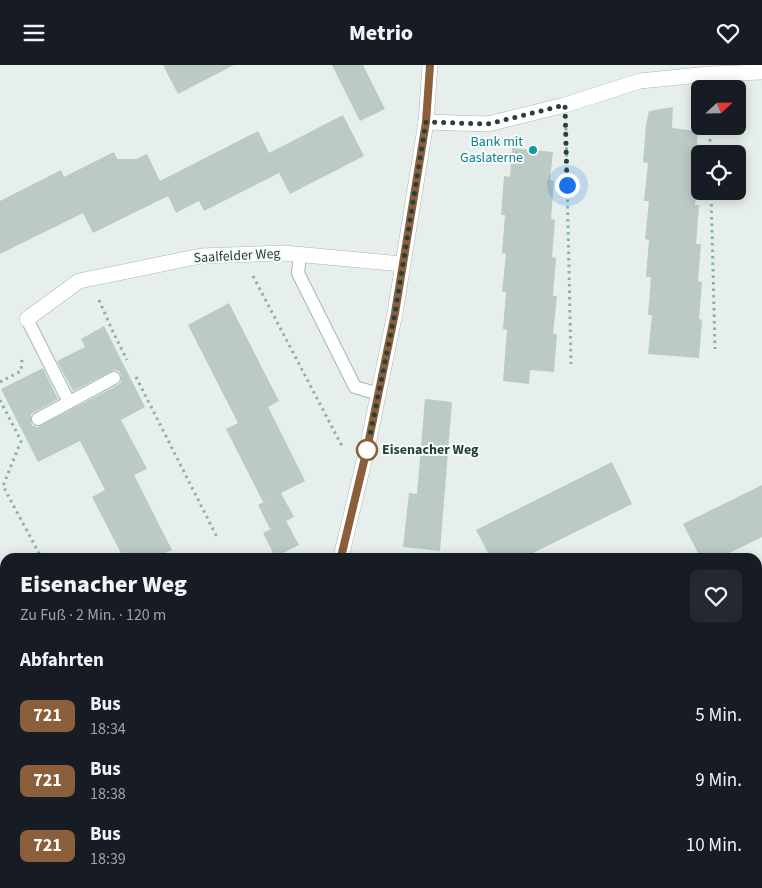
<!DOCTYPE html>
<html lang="de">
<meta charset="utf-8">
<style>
body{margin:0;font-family:"Source Sans 3",sans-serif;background:#242831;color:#f1f3f6;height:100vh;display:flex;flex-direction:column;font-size:19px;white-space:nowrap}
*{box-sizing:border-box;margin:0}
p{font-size:16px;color:#9ea1a6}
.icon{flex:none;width:28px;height:28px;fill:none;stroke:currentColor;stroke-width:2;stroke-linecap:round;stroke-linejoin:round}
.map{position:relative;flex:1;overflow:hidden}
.drawer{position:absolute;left:0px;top:488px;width:762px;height:336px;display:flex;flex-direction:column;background:#171b24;border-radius:15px 15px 0 0;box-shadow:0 2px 12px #0003}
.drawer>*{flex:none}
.badge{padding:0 10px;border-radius:8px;font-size:18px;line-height:32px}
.needle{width:32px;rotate:68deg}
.controls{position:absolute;left:691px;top:15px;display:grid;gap:10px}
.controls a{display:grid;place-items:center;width:55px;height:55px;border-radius:8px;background:#171b24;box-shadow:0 2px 12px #0003;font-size:25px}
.you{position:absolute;width:25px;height:25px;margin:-12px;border:4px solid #fff;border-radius:50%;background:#1a73e8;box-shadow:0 0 0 8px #1a73e833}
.map>.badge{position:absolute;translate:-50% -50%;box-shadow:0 0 0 2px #fff}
h2{padding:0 20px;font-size:19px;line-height:45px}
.round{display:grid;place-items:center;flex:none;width:52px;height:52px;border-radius:8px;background:#242831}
.summary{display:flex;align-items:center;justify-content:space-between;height:85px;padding:0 20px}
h1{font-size:24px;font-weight:800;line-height:38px}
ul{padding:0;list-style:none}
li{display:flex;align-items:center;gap:15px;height:65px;padding:0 20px}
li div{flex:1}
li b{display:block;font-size:19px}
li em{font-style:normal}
li .badge{min-width:55px;font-weight:700;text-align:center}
header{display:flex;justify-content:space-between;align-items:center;height:65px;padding:0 20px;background:#171b24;font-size:22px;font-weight:800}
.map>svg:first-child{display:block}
.building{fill:#bbcac4}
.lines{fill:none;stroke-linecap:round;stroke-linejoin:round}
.lane-casing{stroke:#a8b8b2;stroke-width:14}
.street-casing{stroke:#a8b8b2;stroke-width:16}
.path{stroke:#86b3a5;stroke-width:3;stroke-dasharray:2.5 4;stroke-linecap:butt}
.lane{stroke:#fff;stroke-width:12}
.street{stroke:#fff;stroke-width:15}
.line-casing{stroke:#fff;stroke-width:11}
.line{stroke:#8b5e3c;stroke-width:8}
.walk{stroke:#24423a;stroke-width:5;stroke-dasharray:0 9}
.culture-dot{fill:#0f9aa8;stroke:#f7fbf9;stroke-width:2}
.stop-dot{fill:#fff;stroke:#8b5e3c;stroke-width:2.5}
.labels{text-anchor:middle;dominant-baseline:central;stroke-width:4;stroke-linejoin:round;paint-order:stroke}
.culture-label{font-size:14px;fill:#0d838f;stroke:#f7fbf9;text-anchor:end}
.street-label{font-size:14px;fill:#24423a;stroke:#f7fbf9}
.stop-label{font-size:14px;font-weight:bold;fill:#24423a;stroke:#f7fbf9;text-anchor:start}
</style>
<header><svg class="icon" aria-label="menu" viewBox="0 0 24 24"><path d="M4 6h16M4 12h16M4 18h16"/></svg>Metrio<svg class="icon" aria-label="heart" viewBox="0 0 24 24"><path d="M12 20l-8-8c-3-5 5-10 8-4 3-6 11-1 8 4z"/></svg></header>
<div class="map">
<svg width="762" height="823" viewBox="0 0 762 823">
<rect width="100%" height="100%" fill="#e6efeb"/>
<g class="building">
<path d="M163,0h71l-56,29z"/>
<path d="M332,0h31l22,44 -25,12z"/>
<path d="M673,42l-1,21 26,3 -3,36h4l-4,38h4l-3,39h5l-3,37 4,1 -3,37 3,1 -3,38 -51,-4 4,-39h-4l3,-38h-5l3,-37 -4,-1 4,-38h-5l4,-38 -5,-1 3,-37 3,-14z"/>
<path d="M343,50l21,41 -74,38 -11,-21 -75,38 -5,-10 -23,12 -8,-17 -75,37 -10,-20 -83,41v-53l61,-31 3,7 50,-25 3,7h19l11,-5 13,27 98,-50 11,22z"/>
<path d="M512,83l41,4 -3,28 4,1 -3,38 4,1 -3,37 4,1 -3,38h4l-4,38h4l-3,38 -24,-2 -1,14 -26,-3 4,-51 -4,-1 3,-37h-4l4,-38 -4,-1 3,-38h-4l3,-39 6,1z"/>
<path d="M229,238l50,98 -11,6 37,74 -24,12 13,24 -8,4 13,24 -24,12 -12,-24 10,-5 -3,1 -12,-24 17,-9 -12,6 -37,-73 12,-6 -50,-98z"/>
<path d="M104,261l41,81 -24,13 26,49 -13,6 38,75 -16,7h-33l-31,-60 13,-7 -25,-49 -42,21 -37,-73 42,-21 15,31 -27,15v8l2,4 5,1 80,-42 3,-3v-7l-2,-4 -5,-1 -41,21 -16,-30 28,-14 -4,-8z"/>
<path d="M425,334l27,3 -12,149 -37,-4 6,-54 8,1z"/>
<path d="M612,397l20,42 -107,53h-35l-14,-27z"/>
<path d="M762,420v52l-41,20h-21l-17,-33z"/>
</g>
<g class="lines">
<g class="lane-casing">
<g id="lane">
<path d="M300,190l-2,18 57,114 24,7"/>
<path d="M27,254l42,83"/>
<path d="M38,354l76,-41"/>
</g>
</g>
<g class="street-casing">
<g id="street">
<path d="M426,57l62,2 77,-19 75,-24 69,-7 53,-2"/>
<path d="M27,254l52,-38 122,-25 83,-3 118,11"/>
<path d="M341,492l26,-108 28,-136 31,-191 4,-57"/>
<path d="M758,542h4"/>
<path d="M0,656l5,1"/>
<path d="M513,819l7,4"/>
</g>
</g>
<g class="path">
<path d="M710,61v28"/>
<path d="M566,63l5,236"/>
<path d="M711,126l4,158"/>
<path d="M253,211l90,172"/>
<path d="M99,235l14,32 14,28"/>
<path d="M136,312l82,162"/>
<path d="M0,317l21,-11 1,-11"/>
<path d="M0,335l21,41 -18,45 38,71"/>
<path d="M758,816h4"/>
<path d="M670,823l22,-4"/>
</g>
<use href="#lane" class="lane"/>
<use href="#street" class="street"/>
</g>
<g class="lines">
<g class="line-casing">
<path id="line" d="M341,492l26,-108 28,-136 31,-191 4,-57"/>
</g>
<use href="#line" class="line"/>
<path class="walk" d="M367,385l28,-137 31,-191 62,2 77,-19 2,80"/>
</g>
<circle class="culture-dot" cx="533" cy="85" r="5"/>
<circle class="stop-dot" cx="367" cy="385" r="10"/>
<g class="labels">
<g class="culture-label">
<text x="523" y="77">Bank mit<tspan x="523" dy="16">Gaslaterne</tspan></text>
</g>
<g class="street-label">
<text transform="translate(237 191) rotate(-3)">Saalfelder Weg</text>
</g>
<g class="stop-label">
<text x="382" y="385">Eisenacher Weg</text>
</g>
</g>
</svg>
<div class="controls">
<a><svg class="needle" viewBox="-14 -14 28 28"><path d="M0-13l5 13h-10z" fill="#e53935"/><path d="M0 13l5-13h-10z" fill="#9ea1a6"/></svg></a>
<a><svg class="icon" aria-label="locate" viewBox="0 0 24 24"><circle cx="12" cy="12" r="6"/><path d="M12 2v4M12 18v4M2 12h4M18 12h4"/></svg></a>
</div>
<div class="you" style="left:567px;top:120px"></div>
<section class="drawer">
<div class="summary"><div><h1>Eisenacher Weg</h1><p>Zu Fuß · 2 Min. · 120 m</p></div><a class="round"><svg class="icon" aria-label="heart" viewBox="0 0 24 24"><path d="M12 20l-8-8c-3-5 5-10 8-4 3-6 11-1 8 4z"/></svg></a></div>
<h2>Abfahrten</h2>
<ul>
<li><span class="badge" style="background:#8b5e3c;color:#fff">721</span><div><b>Bus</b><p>18:34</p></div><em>5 Min.</em></li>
<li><span class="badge" style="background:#8b5e3c;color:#fff">721</span><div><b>Bus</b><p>18:38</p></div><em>9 Min.</em></li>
<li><span class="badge" style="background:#8b5e3c;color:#fff">721</span><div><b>Bus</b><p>18:39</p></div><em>10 Min.</em></li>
</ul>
</section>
</div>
